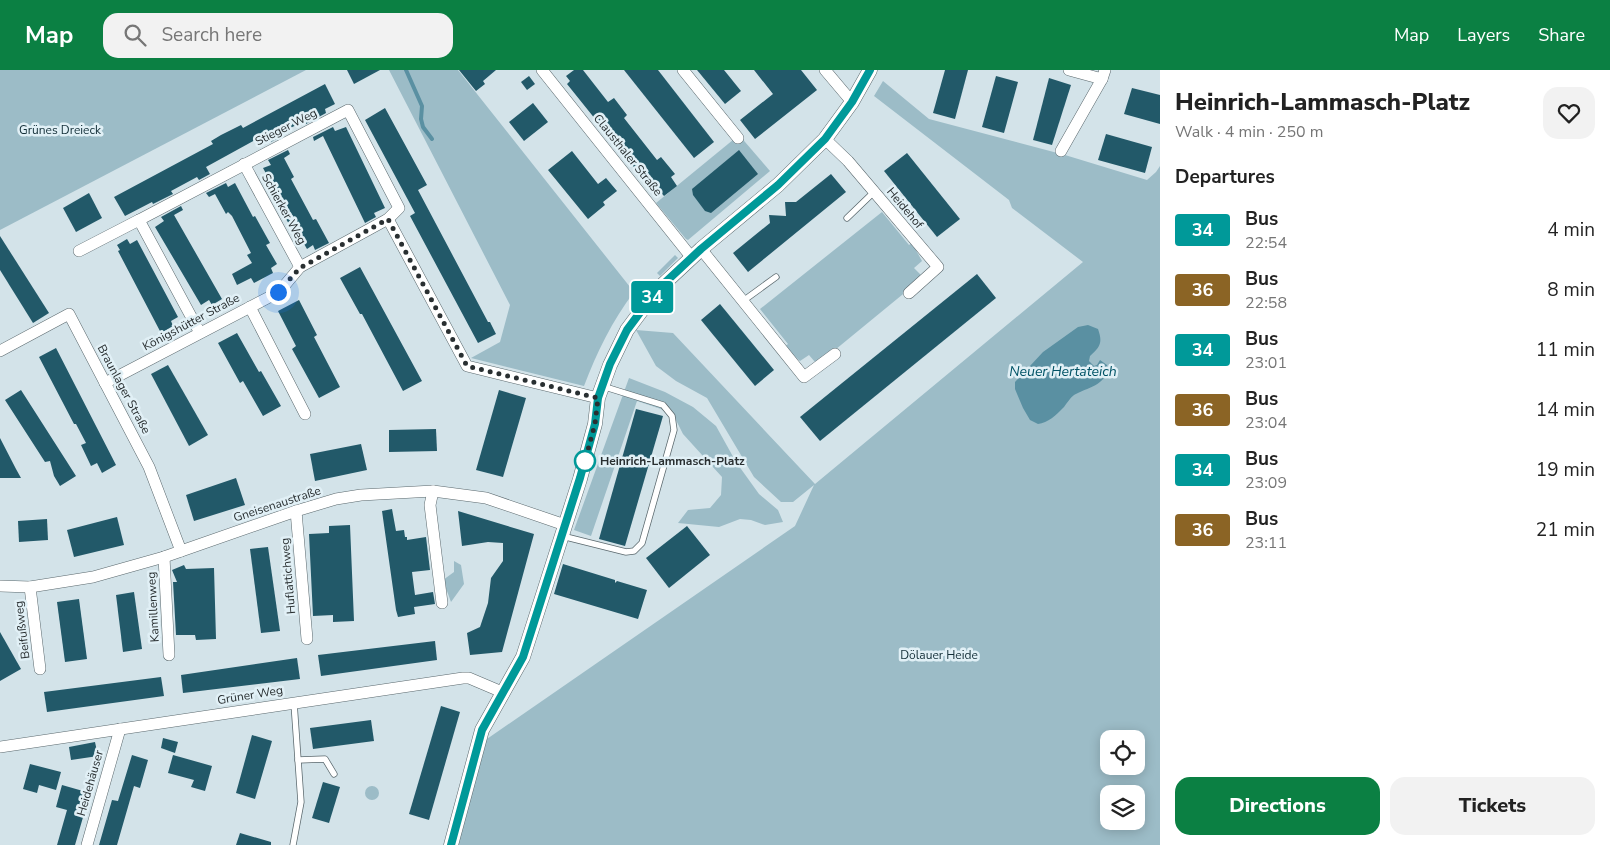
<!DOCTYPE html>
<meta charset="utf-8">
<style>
body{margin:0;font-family:"Nunito Sans",sans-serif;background:#f2f2f2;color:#222;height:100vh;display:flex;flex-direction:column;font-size:19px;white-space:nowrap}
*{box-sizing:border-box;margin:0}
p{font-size:16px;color:#767676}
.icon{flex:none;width:28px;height:28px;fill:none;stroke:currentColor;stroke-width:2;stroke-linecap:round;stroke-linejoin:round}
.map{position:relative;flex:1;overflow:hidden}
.panel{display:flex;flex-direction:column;background:#fff;width:450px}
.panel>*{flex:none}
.badge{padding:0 10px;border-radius:4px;font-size:18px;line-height:32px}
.fabs{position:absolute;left:1100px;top:660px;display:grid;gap:10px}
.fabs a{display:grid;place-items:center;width:45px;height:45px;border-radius:10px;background:#fff;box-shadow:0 2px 12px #0003;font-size:25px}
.you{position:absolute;width:25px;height:25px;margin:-12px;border:4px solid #fff;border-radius:50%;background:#1a73e8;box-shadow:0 0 0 8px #1a73e833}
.map>.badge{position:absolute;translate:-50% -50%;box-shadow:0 0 0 2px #fff}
h2{padding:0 15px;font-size:19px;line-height:45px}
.round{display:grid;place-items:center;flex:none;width:52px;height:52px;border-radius:15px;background:#f2f2f2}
.head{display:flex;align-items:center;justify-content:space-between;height:85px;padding:0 15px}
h1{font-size:24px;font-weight:800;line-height:38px}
.button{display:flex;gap:10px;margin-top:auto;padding:10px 15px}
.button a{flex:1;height:58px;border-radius:15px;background:#0b8043;color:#fff;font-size:20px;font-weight:800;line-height:58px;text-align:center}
.button a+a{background:#f2f2f2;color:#222}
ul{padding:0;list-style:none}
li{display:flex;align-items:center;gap:15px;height:60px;padding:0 15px}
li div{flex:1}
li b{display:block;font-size:19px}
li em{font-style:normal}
li .badge{min-width:55px;font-weight:700;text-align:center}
header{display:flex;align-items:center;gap:30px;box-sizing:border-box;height:70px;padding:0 25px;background:#0b8043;color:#fff}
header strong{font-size:24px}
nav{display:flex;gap:28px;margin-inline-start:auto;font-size:18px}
.search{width:350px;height:45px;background:#f2f2f2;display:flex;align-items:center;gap:12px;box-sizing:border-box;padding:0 18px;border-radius:15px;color:#767676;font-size:19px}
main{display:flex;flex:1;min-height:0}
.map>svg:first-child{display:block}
.green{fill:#9cbcc7;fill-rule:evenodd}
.water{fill:#5a90a2}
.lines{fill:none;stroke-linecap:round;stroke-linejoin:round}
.stream{stroke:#5a90a2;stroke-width:4}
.building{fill:#225969}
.service-casing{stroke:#5a686d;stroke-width:7}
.minor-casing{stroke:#5a686d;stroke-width:12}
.tertiary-casing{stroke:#5a686d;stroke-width:15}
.service{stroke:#fff;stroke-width:5.5}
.minor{stroke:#fff;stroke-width:11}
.tertiary{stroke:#fff;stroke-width:14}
.line-casing{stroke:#fff;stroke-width:11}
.line{stroke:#099;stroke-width:8}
.walk{stroke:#292f31;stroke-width:5;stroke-dasharray:0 9}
.stop-dot{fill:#fff;stroke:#099;stroke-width:2.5}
.labels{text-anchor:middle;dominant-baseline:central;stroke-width:5;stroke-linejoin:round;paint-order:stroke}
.street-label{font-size:12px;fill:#292f31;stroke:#e1f0f6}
.park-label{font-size:12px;fill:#122e37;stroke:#e1f0f6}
.stop-label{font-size:12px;font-weight:bold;fill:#292f31;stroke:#e1f0f6;text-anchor:start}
.water-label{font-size:14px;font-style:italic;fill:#015366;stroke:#e1f0f6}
</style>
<header>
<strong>Map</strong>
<div class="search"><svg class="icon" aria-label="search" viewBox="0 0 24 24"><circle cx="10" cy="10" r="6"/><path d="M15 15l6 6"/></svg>Search here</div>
<nav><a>Map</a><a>Layers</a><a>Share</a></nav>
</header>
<main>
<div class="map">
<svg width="1160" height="775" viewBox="0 0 1160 775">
<rect width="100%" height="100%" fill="#d3e3e9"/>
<g class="green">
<path d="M0,0h306l-306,160z"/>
<path d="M389,0h69l176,222c-22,29 -37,60 -50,94l-113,-28 29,-16 10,-37z"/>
<path d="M883,11l46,38 136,36 82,25 9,-8 4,-6v679h-706l30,-104 311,-215 19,-41 -21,17h-12l-27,-25 -47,-79 -31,-17 -20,-15 -20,-36 37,3 142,151 268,-222 -71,-54 -3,-8 -135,-104zM1109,669h27v27h-27zM1109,724h27v27h-27z"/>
<path d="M739,65l31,36 -82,69 -2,-1 -30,-36z"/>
<path d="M882,142l27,33 3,-2 10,18 -8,7 7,7 -13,15 -78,64 -15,8 -6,-7 -9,6 -16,-14 4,-3 -28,-35z"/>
<path d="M675,185l3,3 -18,18 -3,-3z"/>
<path d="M629,308l36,14 28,15 23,19 20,36 23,32 19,16 5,12 -18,3 -14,-5 -11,-1 -21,8 -41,-4 10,-13 22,-2 11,-13 1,-18 -39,-43 -7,-14 -15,-11 -24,-8 -46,135 -17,-6z"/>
<path d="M454,491l7,4 3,19 -13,18 -8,-22 11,-8z"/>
<circle cx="372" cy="723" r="7"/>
</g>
<path class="water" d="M1088,255l10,4c5,14 2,18 -8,27l-1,5 5,5 3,-1 3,-5 7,5c1,21 -20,22 -33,30 -4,3 -7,8 -10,12 -8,8 -16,16 -26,17l-8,-4 -7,-12 -8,-19v-7l28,-30 35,-25z"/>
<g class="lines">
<path class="stream" d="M406,0l16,36 -1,13 2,8 9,12"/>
</g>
<g class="building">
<path d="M347,0h33l-26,14z"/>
<path d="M459,0h37l-13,11 2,3 -9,7z"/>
<path d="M574,0h9l25,32 6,-4 13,17 -3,3 33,42 4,-3 14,17 -4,3 6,9 -13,10 -7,-8 -4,3 -86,-107 3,-3 -4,-5z"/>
<path d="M624,0h34l56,72 -20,16z"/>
<path d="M697,0h27l17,21 -16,13z"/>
<path d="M754,0h47l16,20 -62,49 -15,-19 33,-26z"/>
<path d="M945,0h23l-13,49 -22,-6z"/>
<path d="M529,6l6,8 -8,6 -6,-8z"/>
<path d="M996,6l22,6 -14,51 -22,-6z"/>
<path d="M1049,8l22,7 -19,60 -19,-5z"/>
<path d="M325,14l10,20 -10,5 1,4 -20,11 -1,-3 -17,8 -9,5 1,3 -9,5 -5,-8 -60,33 4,7 -11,6 -2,-3 -26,14 2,3 -20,10 -1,-2 -27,14 -11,-19 99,-53 -2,-3 10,-6 20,-10 2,3z"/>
<path d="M1132,18l28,7v29l-36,-10z"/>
<path d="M533,33l15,19 -24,19 -15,-19z"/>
<path d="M385,38l42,77 -9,5 70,132h2l6,12 -18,9 -68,-127 5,-3 -50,-93z"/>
<path d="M333,57l2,4 11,-4 39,81 -11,5 2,4 -11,6 -42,-87 -9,5 -1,-4z"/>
<path d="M1106,64l46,13 -7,26 -47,-13z"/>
<path d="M288,80l2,4 -6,4 10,19 -3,2 22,41 3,-1 13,24 -14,7 -2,-5 -6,4 -11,-19 -3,1 -15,-26 4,-2 -19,-35 8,-3 -3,-5z"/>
<path d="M739,80l19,24 -47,39 -6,-2 -12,-16 -1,-6z"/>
<path d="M572,81l26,33 8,-6 11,13 -14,11 2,3 -17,14 -40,-49z"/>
<path d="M907,83l53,66 -23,18 -53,-66z"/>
<path d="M831,104l15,18 -98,80 -15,-19 37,-30 -1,-8 17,1 -1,-14h11z"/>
<path d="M226,113l2,4 7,-4 18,34 2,-1 15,27 -4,2 11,19 -6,4 2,5 -19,10 -3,-5 -14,7 -5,-11 20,-11 -5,-8 4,-2 -19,-37 -4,-4 -2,2 -11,-20 -6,3 -3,-4z"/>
<path d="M89,123l13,25 -26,14 -13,-24z"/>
<path d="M181,136l2,4 -9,5 48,84 -10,6 -3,-5 -8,5 -46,-78 9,-6 -3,-4z"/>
<path d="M0,166l49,77 -16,10 -33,-53z"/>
<path d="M127,169l3,5 7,-4 41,77 -7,4 2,5 -12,7 -43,-82 2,-1 -3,-5z"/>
<path d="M360,197l62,114 -19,10 -41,-77h-2l-20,-36z"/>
<path d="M977,204l19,24 -176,143 -20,-24z"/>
<path d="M299,230l18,35 -3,2 26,50 -21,11 -27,-49 4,-3 -18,-35z"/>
<path d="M720,234l54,66 -19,16 -54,-66z"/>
<path d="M237,263l22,39 2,-1 20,35 -18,10 -20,-35 -3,2 -22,-40z"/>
<path d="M56,278l60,117 -14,8 -5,-10 -6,3 -10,-21 5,-2 -10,-19h-2l-35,-67z"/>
<path d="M168,295l40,70 -19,11 -38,-72z"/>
<path d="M21,320l55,86 -16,10 -6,-10 -4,-15 -5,1 -40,-62z"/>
<path d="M499,320l27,8 -23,79 -27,-7z"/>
<path d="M636,339l27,7 -38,130 -26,-7z"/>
<path d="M436,359l1,22 -48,1v-22z"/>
<path d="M0,368l16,31 5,9h-21z"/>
<path d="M361,374l6,26 -52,11 -5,-27z"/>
<path d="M236,408l9,27 -51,16 -8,-26z"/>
<path d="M392,439l4,22 8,-1 1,7h2v3l19,-3 4,33 -18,2 3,23 18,-3 2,12 -21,3 1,7 -17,3 -2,-7 -14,-99z"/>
<path d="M458,441l76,23 -32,118 -32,3 -3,-22 13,-6 8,-24 3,-25 12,-17v-18l-15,-1 -26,4z"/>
<path d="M117,447l7,28 -50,12 -7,-27z"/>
<path d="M47,449l1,21 -29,2 -1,-21z"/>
<path d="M350,455l4,96 -21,1v-7l-20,1 -4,-82 20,-1v-7z"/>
<path d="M687,456l23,29 -41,33 -23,-30z"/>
<path d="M268,477l12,84 -19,2 -11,-84z"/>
<path d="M563,494l52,16v3l2,-2 30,9 -9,29 -84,-25z"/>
<path d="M184,495l2,4 28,-1 2,71 -20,1 -1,-5h-19l-3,-53h4l-5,-12z"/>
<path d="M134,522l8,57 -19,3 -7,-57z"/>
<path d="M79,529l8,60 -22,3 -8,-60z"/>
<path d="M0,562l21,37 -21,12z"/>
<path d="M435,571l2,19 -116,16 -3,-21z"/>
<path d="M297,588l3,21 -117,14 -2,-18z"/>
<path d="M161,607l3,19 -117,16 -3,-20z"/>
<path d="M441,636l19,6 -31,108 -20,-6z"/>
<path d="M371,650l3,21 -61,8 -3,-21z"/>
<path d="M252,665l20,6 -17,58 -19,-6z"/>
<path d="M163,668l15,4 -3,11 -14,-5z"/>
<path d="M95,672l3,14 -27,4 -2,-13z"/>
<path d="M132,685l16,5 -8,28 -6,-2 -17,59h-18l13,-45 6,1z"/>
<path d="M173,685l39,11 -7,25 -14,-4 3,-7 -26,-7z"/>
<path d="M30,694l31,8 -5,18 -17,-5 -2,8 -14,-4z"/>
<path d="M323,712l17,5 -11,36 -17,-5z"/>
<path d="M62,715l28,8 -15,52h-18l10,-35 -11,-3z"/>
<path d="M240,763l31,9v3h-35z"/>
</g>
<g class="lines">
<g class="service-casing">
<g id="service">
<path d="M847,148l27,-26"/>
<path d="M743,231l33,-24"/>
<path d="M562,466l64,16 8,-1 8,-8 32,-113 -2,-14 -9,-11 -61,-19"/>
<path d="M298,690l27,-1 9,15"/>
<path d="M293,775l8,-43 -7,-99"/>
</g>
</g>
<g class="minor-casing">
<g id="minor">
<path d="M542,0l150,188"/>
<path d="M683,0l55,68"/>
<path d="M825,0l27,32"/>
<path d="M1069,0l33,9"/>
<path d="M825,69l23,22 90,106 -29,26"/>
<path d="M1061,81l41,-72 3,-9"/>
<path d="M244,94l56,103"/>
<path d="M388,149l79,147 131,32"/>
<path d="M701,179l103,128 31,-23"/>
<path d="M79,181l60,-31"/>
<path d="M250,237l55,107"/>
<path d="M0,281l69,-37 80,153 32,84"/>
<path d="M105,313l174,-91 21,-25 88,-48 11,-11 -51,-98 -209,110 61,113"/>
<path d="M433,421l-3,14 12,98"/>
<path d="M296,441l11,128"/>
<path d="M164,487l5,98"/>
<path d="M0,516l30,1 63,-10 71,-20 132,-46 40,-12 25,-4 72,-4 53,7 79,27"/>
<path d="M30,517l10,82"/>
<path d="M0,677l463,-69h6l33,14"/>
<path d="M87,775l33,-116"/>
</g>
</g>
<g class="tertiary-casing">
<path id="tertiary" d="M451,775l31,-115 41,-73 57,-178 15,-55 3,-26 12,-33 17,-35 29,-39 45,-42 77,-64 47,-46 27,-37 18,-32"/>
</g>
<use href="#service" class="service"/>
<use href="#minor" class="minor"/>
<use href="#tertiary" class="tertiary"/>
</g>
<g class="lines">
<g class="line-casing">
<path id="line" d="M451,775l31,-115 41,-73 57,-179 15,-54 3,-26 12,-34 17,-34 29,-39 45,-42 77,-64 47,-46 27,-37 18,-32"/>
</g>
<use href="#line" class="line"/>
<path class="walk" d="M278,222l22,-24 88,-49 79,147 131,32 -3,26 -10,37"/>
</g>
<circle class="stop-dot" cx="585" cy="391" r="10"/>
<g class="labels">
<g class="street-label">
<text transform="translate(286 57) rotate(-27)">Stieger Weg</text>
<text transform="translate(628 85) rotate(51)">Clausthaler Straße</text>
<text transform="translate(905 138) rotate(50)">Heidehof</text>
<text transform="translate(284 139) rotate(61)">Schierker Weg</text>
<text transform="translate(191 252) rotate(-28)">Königshütter Straße</text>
<text transform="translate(124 319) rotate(62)">Braunlager Straße</text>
<text transform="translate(277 434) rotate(-18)">Gneisenaustraße</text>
<text transform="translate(288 506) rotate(-95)">Huflattichweg</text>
<text transform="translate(153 537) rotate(-93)">Kamillenweg</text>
<text transform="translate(22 560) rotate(-97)">Beifußweg</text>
<text transform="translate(250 625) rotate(-9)">Grüner Weg</text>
<text transform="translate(90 713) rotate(-74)">Heidehäuser</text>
</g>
<g class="park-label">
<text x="60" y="60">Grünes Dreieck</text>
<text x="939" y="585">Dölauer Heide</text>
</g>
<g class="stop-label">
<text x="600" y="391">Heinrich-Lammasch-Platz</text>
</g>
<g class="water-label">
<text x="1063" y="301">Neuer Hertateich</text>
</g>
</g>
</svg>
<div class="fabs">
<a><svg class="icon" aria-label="locate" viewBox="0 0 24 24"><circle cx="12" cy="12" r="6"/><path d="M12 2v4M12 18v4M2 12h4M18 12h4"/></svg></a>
<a><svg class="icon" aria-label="layers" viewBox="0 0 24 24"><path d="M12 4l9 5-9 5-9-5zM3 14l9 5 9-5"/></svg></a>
</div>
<div class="you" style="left:278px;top:222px"></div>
<b class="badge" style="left:652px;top:227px;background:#099;color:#fff">34</b>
</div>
<section class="panel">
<div class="head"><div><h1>Heinrich-Lammasch-Platz</h1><p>Walk · 4 min · 250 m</p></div><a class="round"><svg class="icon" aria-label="heart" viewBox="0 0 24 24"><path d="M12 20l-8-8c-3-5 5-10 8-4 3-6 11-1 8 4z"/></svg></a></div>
<h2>Departures</h2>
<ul>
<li><span class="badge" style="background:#099;color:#fff">34</span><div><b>Bus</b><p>22:54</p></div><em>4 min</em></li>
<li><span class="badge" style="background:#8b6425;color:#fff">36</span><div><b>Bus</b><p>22:58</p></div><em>8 min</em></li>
<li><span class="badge" style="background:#099;color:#fff">34</span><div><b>Bus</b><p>23:01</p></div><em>11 min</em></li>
<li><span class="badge" style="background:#8b6425;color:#fff">36</span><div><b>Bus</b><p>23:04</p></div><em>14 min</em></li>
<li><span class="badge" style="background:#099;color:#fff">34</span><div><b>Bus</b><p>23:09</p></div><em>19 min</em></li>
<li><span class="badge" style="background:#8b6425;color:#fff">36</span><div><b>Bus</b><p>23:11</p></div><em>21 min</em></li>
</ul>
<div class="button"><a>Directions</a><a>Tickets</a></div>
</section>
</main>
